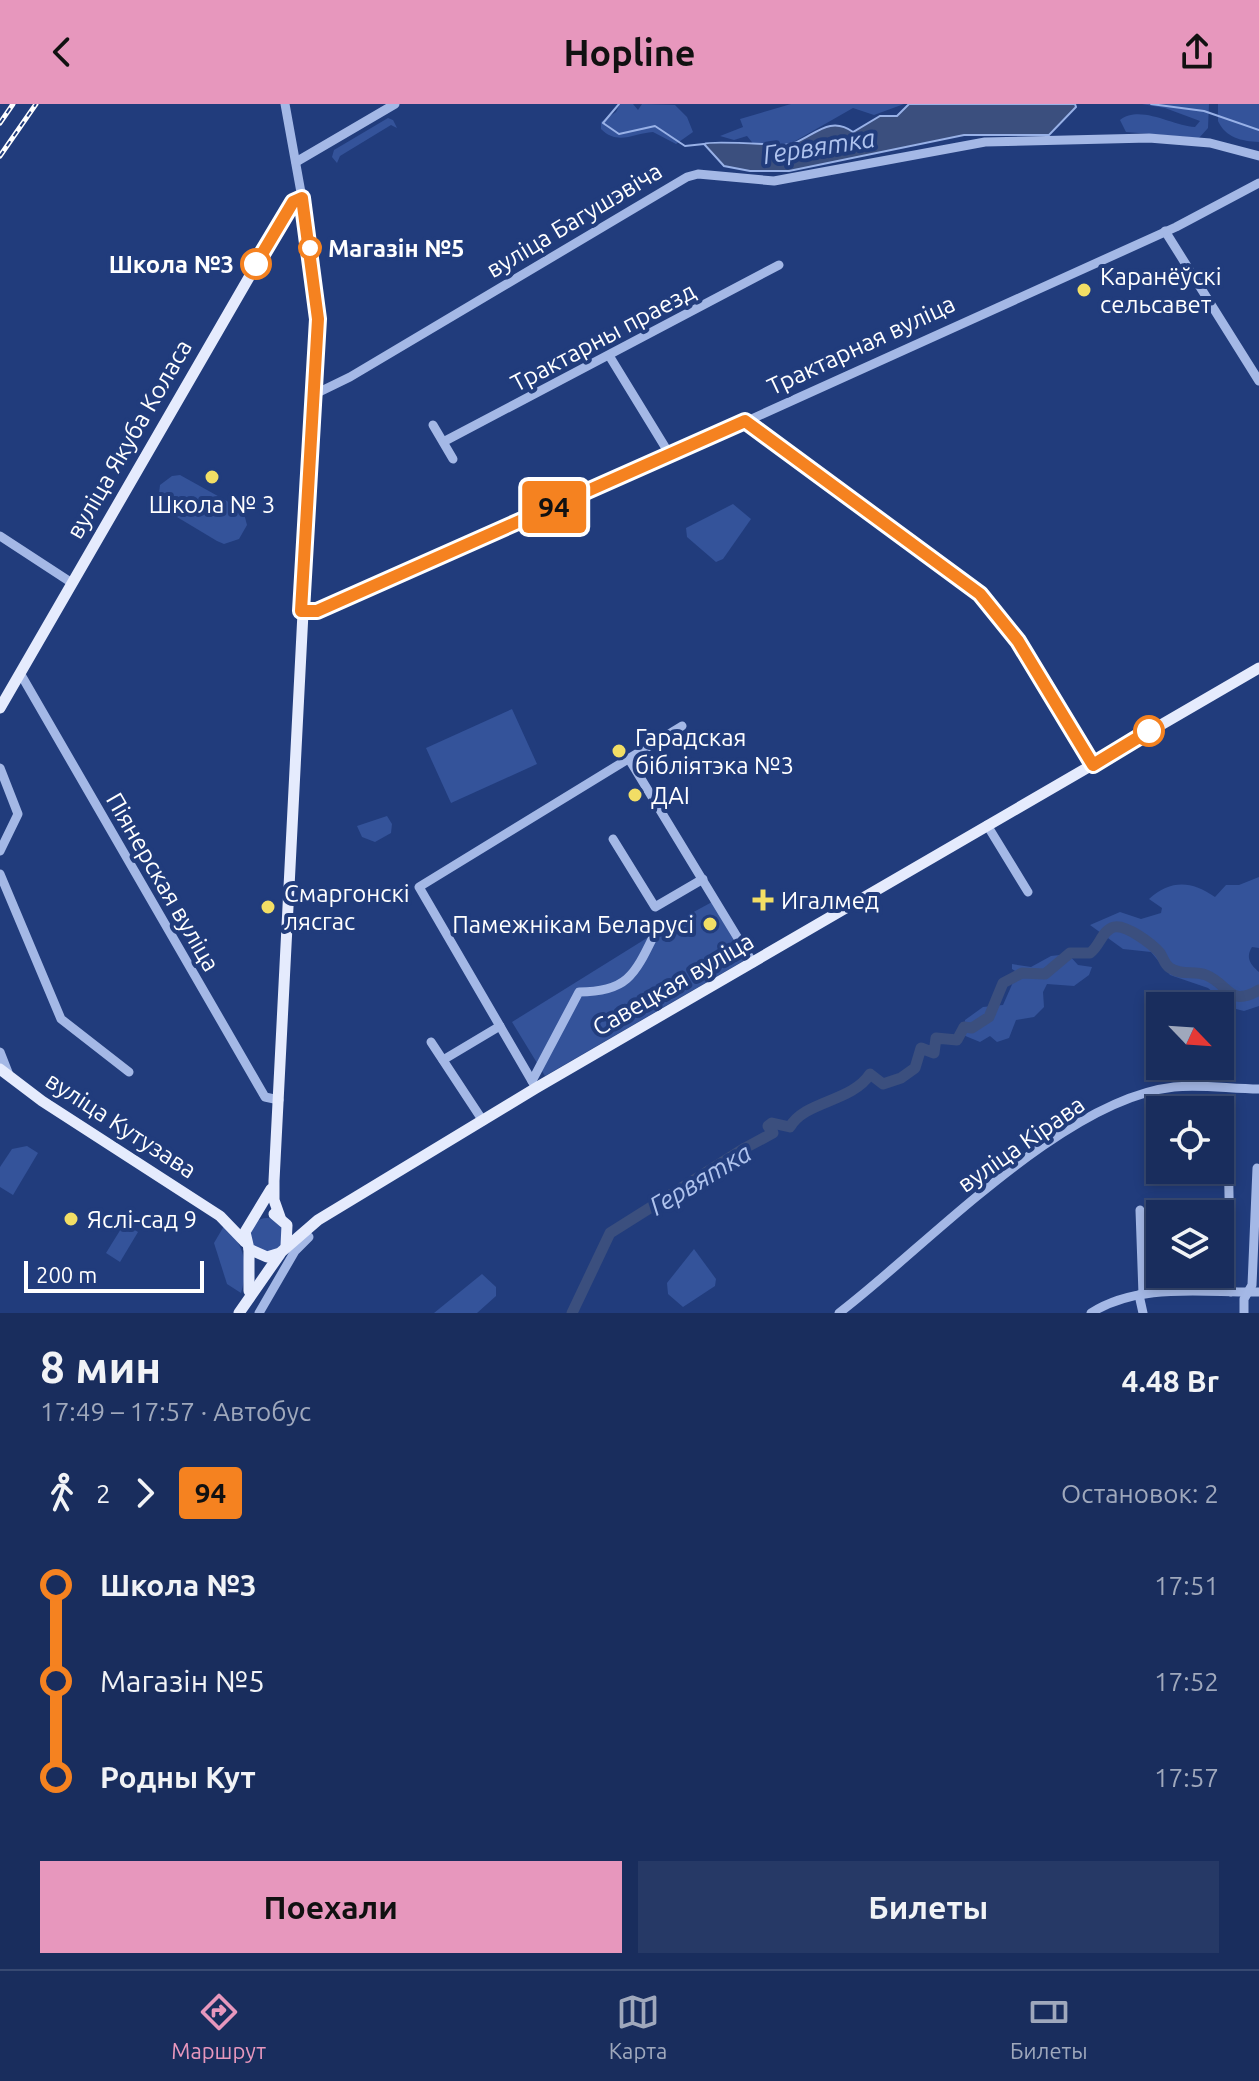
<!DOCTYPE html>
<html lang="ru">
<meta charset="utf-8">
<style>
body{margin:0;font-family:Ubuntu,sans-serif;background:#263966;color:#f1f3f6;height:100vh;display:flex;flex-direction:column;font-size:30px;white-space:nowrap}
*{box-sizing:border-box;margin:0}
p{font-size:26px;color:#9fa8bc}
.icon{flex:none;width:44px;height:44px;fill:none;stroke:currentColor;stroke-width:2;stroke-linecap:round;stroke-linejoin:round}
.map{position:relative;height:1209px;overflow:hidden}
.panel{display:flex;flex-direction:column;background:#192d5d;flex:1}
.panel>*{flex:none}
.badge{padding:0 16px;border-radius:6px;font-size:28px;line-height:52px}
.needle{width:52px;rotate:115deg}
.buttons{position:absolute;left:1146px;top:888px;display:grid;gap:16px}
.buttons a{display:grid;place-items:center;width:88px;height:88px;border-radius:0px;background:#192d5d;box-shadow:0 4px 12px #0003,0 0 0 2px #374972;font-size:40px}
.scale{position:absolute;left:24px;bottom:20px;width:180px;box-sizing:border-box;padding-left:8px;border:4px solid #fff;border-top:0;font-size:22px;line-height:28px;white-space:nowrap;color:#fff;-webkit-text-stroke:6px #213c7c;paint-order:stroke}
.map>.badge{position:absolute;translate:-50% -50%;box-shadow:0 0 0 4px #fff}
.legs{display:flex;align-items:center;gap:12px;height:88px;padding:0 40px;font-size:26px}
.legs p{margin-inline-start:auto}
.head{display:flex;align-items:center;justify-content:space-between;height:136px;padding:0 40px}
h1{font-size:44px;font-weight:600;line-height:60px}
.primary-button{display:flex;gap:16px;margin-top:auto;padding:16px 40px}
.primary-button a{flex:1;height:92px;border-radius:0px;background:#e797bd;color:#111;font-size:32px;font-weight:600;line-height:92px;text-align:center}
.primary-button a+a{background:#263966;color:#f1f3f6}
ul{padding:0 40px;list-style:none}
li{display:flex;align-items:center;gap:28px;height:96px;font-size:30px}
li i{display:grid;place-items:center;width:12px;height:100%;margin:0 10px;background:currentColor}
li i::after{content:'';width:20px;height:20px;margin:-10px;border:6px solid;border-radius:50%;background:#192d5d}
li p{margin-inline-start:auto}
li:first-child i{background:linear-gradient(#0000 50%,currentColor 0)}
li:last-child i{background:linear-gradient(currentColor 50%,#0000 0)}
header{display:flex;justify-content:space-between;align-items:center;height:104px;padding:0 40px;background:#e797bd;color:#111;font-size:36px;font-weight:600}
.tab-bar{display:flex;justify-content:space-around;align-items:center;height:112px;border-top:2px solid #374972;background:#192d5d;font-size:22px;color:#9fa8bc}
.tab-bar a{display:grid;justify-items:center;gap:4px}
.tab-bar .on{color:#e797bd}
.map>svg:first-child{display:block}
.green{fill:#34539a}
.water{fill:#3b4f7e;stroke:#98b1e7;stroke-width:2}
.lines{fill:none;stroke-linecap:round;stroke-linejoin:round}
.stream{stroke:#98b1e7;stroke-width:2}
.river{stroke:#3b4f7e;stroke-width:11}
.minor{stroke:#a4b8e6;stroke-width:9}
.major{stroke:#e5ebfd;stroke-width:11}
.rail-casing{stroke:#fff;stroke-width:5}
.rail{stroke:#213c7c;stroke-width:2;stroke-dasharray:6;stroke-linecap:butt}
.line-1-casing{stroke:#fff;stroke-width:18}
.line-1{stroke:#f58220;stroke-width:12}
.stop-1-dot{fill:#fff;stroke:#f58220;stroke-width:4}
.poi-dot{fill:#f2de65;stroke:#213c7c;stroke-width:3}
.labels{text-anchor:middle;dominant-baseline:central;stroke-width:8;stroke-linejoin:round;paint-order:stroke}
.street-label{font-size:24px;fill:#fff;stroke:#213c7c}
.stop-label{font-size:24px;font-weight:bold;fill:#fff;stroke:#213c7c;text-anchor:start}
.poi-label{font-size:24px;fill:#fff;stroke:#213c7c;text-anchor:start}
.water-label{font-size:26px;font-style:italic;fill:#afc3ee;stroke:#213c7c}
</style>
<header><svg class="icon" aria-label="back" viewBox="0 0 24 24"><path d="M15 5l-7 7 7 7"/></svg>Hopline<svg class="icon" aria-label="share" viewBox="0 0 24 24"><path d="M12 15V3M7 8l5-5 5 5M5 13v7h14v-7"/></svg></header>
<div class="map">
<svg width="1259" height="1209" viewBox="0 0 1259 1209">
<rect width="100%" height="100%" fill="#213c7c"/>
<g class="green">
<path d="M620,0h13l5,6 4,-6 33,1 12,12 6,15 -17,12 -23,-12c-19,1 -35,14 -52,-3v-7l15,-10z"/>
<path d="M791,0h113l-30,11 -21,-7 -63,36 -35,2 -8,-10 -13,4 -14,-4 23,-9 -3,-8z"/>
<path d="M1142,0h67l-1,24 -9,10 -73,-6 -6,-12c20,-16 53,6 75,7l5,-6 -35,-13z"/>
<path d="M1218,0h41v38c-18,-1 -33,-4 -41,-21z"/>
<path d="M388,14l5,2 4,8 -6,-3 -51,31 -3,7 -5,-6 2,-7z"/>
<path d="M180,371l63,35 4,15 -8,14 -15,5 -7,-3 -55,-33 -4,-7 2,-16 12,-9z"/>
<path d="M733,400l18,15 -28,40 -7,3 -29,-25 -1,-9z"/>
<path d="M512,605l25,55 -86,39 -25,-55z"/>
<path d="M387,712l5,8 -1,9 -16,9 -13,-5 -5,-11z"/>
<path d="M1259,773v71l-7,-1c-7,11 -1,18 7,25v34l-15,5 -12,-3 -24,-20 -38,-13 -19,-23 -28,-3 -33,-24 30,-13 21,7 20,-6 1,-5 -13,-9c22,-20 43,-18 66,-2l11,-12h13z"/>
<path d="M712,798l33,58 -200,116 -33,-54 143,-89z"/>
<path d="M1068,850l10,11 14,2 -3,8 -15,11 -27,-2 -4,8 1,15 -10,10 -18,3 -7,18 -12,4 -7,-6 -10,6 -17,-7 2,-15 18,-13 20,-2 11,-25 11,-3 -13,-8v-5l19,3 20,-11z"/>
<path d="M27,1042l11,7 -25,42 -13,-8v-20l12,-18z"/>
<circle cx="267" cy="1131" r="17"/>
<path d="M124,1120l14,8 -18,30 -14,-9z"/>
<path d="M224,1122c21,18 25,41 17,67l-14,-9 -13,-41z"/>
<path d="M694,1145l22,30 -1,7 -32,21 -15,-13 -1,-11z"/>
<path d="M482,1170l14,13v9l-19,17h-43z"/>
</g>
<path class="water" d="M909,0h166l1,3 -27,28h-85l-175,36h-39l-26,-5 -20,-22c7,-4 66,1 80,1 25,-1 42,-33 69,-13l27,-16h17z"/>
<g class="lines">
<g class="stream">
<path d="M619,0l-16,19 16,11 36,-8 30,20 19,-2"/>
<path d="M1151,0l53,7 55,19"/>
</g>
<path class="river" d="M572,1209l38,-80 135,-85 28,-15 -5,-7 4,-3 18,4c14,-26 62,-25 80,-53l13,10 18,-6 14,-10 6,-20 13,5 2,-15 21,2 7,-13 8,1 17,-11 14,-34 19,-10 23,1 25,-21h20c10,-7 12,-23 24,-26 12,-3 38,17 46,26 4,6 4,11 10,15 12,8 24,2 36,7 23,9 23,33 53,15"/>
<g class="minor">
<path d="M285,0l17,94"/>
<path d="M296,58l99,-58"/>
<path d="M1165,127l94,150"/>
<path d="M610,253l60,98"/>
<path d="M313,291l37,-18 337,-200 11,-3 76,7 211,-39 164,-4 61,5 49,13"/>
<path d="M745,317l235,173 38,47 75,124"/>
<path d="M433,321l20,34"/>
<path d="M445,337l334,-176"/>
<path d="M0,432l72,47"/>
<path d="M301,507h16l116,-48 743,-336 83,-44"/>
<path d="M20,569l245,424 14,3"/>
<path d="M629,655l124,204"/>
<path d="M0,664l18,46 -18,37"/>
<path d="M987,721l41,67"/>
<path d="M613,735l42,68 48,-28"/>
<path d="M0,770l61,145 68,53"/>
<path d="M431,938l52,79"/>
<path d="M0,948l9,23"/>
<path d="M443,956l57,-34"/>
<path d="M532,977l47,-89c49,0 56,-18 76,-59"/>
<path d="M536,984l-117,-201 263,-161"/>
<path d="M1228,1042l3,146"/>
<path d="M1140,1106l3,84"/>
<path d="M1139,1191l4,18"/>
<path d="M259,1209l36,-62 14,-14"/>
<path d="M839,1209c88,-67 224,-214 335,-226 27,-3 57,2 85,2"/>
<path d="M1091,1209c48,-31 113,-20 168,-21"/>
<path d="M1244,1209v-14l8,-14 5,-117"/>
</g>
<g class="major">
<path d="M0,604l285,-493 8,-13 9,-4 16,121 -44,862v19l6,17"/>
<path d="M0,965l42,32 178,115 25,26"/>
<path d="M271,1085l-26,43 4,17 18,8 13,-4 38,-33 218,-132 723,-420"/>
<path d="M274,1110l13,11 -1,21"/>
<path d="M249,1187v-42"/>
<path d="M239,1209l41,-59"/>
</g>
<g class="rail-casing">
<g id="rail">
<path d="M0,19l13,-19"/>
<path d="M0,52l36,-52"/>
</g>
</g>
<use href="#rail" class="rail"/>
</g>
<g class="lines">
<g class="line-1-casing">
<path id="line-1" d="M256,160l37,-62 9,-4 16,121 -17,292h16l428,-190 235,173 38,47 75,124 56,-34"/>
</g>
<use href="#line-1" class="line-1"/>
</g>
<g class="stop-1-dot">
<circle cx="310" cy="144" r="10"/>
<circle cx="256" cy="160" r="14"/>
<circle cx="1149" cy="627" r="14"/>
</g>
<g class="poi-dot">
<circle cx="1084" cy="186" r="8"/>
<circle cx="212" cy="373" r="8"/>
<circle cx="619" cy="647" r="8"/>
<circle cx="635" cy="691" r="8"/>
<path d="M759 784h8v8h8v8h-8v8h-8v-8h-8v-8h8z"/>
<circle cx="268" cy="803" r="8"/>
<circle cx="710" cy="820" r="8"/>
<circle cx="71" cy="1115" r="8"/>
</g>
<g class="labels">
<g class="street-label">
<text transform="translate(574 116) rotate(-31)">вуліца Багушэвіча</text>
<text transform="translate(603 233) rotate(-28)">Трактарны праезд</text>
<text transform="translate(861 241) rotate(-25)">Трактарная вуліца</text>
<text transform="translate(129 335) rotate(-60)">вуліца Якуба Коласа</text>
<text transform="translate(163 778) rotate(60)">Піянерская вуліца</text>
<text transform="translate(673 880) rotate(-30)">Савецкая вуліца</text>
<text transform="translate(121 1021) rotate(33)">вуліца Кутузава</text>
<text transform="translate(1021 1040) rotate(-35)">вуліца Кірава</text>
</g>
<g class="stop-label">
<text x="328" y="144">Магазін №5</text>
<text x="234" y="160" text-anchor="end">Школа №3</text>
</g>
<g class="poi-label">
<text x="1100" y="172">Каранёўскі<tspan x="1100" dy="28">сельсавет</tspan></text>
<text x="212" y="400" text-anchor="middle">Школа № 3</text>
<text x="635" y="633">Гарадская<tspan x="635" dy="28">бібліятэка №3</tspan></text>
<text x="651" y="691">ДАІ</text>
<text x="284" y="789">Смаргонскі<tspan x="284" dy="28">лясгас</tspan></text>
<text x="781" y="796">Игалмед</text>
<text x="694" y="820" text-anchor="end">Памежнікам Беларусі</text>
<text x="87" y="1115">Яслі-сад 9</text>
</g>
<g class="water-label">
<text transform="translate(819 42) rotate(-9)">Гервятка</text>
<text transform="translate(700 1075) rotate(-31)">Гервятка</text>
</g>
</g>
</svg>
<div class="buttons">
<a><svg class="needle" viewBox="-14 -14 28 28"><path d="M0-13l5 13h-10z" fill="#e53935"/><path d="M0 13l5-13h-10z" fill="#9fa8bc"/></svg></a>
<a><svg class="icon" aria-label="locate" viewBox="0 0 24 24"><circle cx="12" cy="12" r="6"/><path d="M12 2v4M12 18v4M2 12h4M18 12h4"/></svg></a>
<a><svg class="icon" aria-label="layers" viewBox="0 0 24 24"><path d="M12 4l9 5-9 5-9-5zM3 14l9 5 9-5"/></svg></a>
</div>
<div class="scale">200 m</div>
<b class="badge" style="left:554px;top:403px;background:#f58220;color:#111">94</b>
</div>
<section class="panel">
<div class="head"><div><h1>8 мин</h1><p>17:49 – 17:57 · Автобус</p></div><b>4.48 Br</b></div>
<div class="legs"><svg class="icon" aria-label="walk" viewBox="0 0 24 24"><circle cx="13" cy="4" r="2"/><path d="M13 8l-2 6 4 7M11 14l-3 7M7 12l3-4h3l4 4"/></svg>2<svg class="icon" aria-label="forward" viewBox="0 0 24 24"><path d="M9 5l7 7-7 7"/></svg><b class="badge" style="background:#f58220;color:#111">94</b><p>Остановок: 2</p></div>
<ul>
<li><i style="color:#f58220"></i><b>Школа №3</b><p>17:51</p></li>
<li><i style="color:#f58220"></i><span>Магазін №5</span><p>17:52</p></li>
<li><i style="color:#f58220"></i><b>Родны Кут</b><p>17:57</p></li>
</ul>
<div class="primary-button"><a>Поехали</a><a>Билеты</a></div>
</section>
<nav class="tab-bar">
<a class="on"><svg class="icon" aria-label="directions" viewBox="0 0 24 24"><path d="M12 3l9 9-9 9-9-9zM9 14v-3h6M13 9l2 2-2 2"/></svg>Маршрут</a>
<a><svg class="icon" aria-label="map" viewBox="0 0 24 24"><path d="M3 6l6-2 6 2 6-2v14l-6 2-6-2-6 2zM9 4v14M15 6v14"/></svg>Карта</a>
<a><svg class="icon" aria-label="tickets" viewBox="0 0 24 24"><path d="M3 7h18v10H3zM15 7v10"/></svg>Билеты</a>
</nav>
